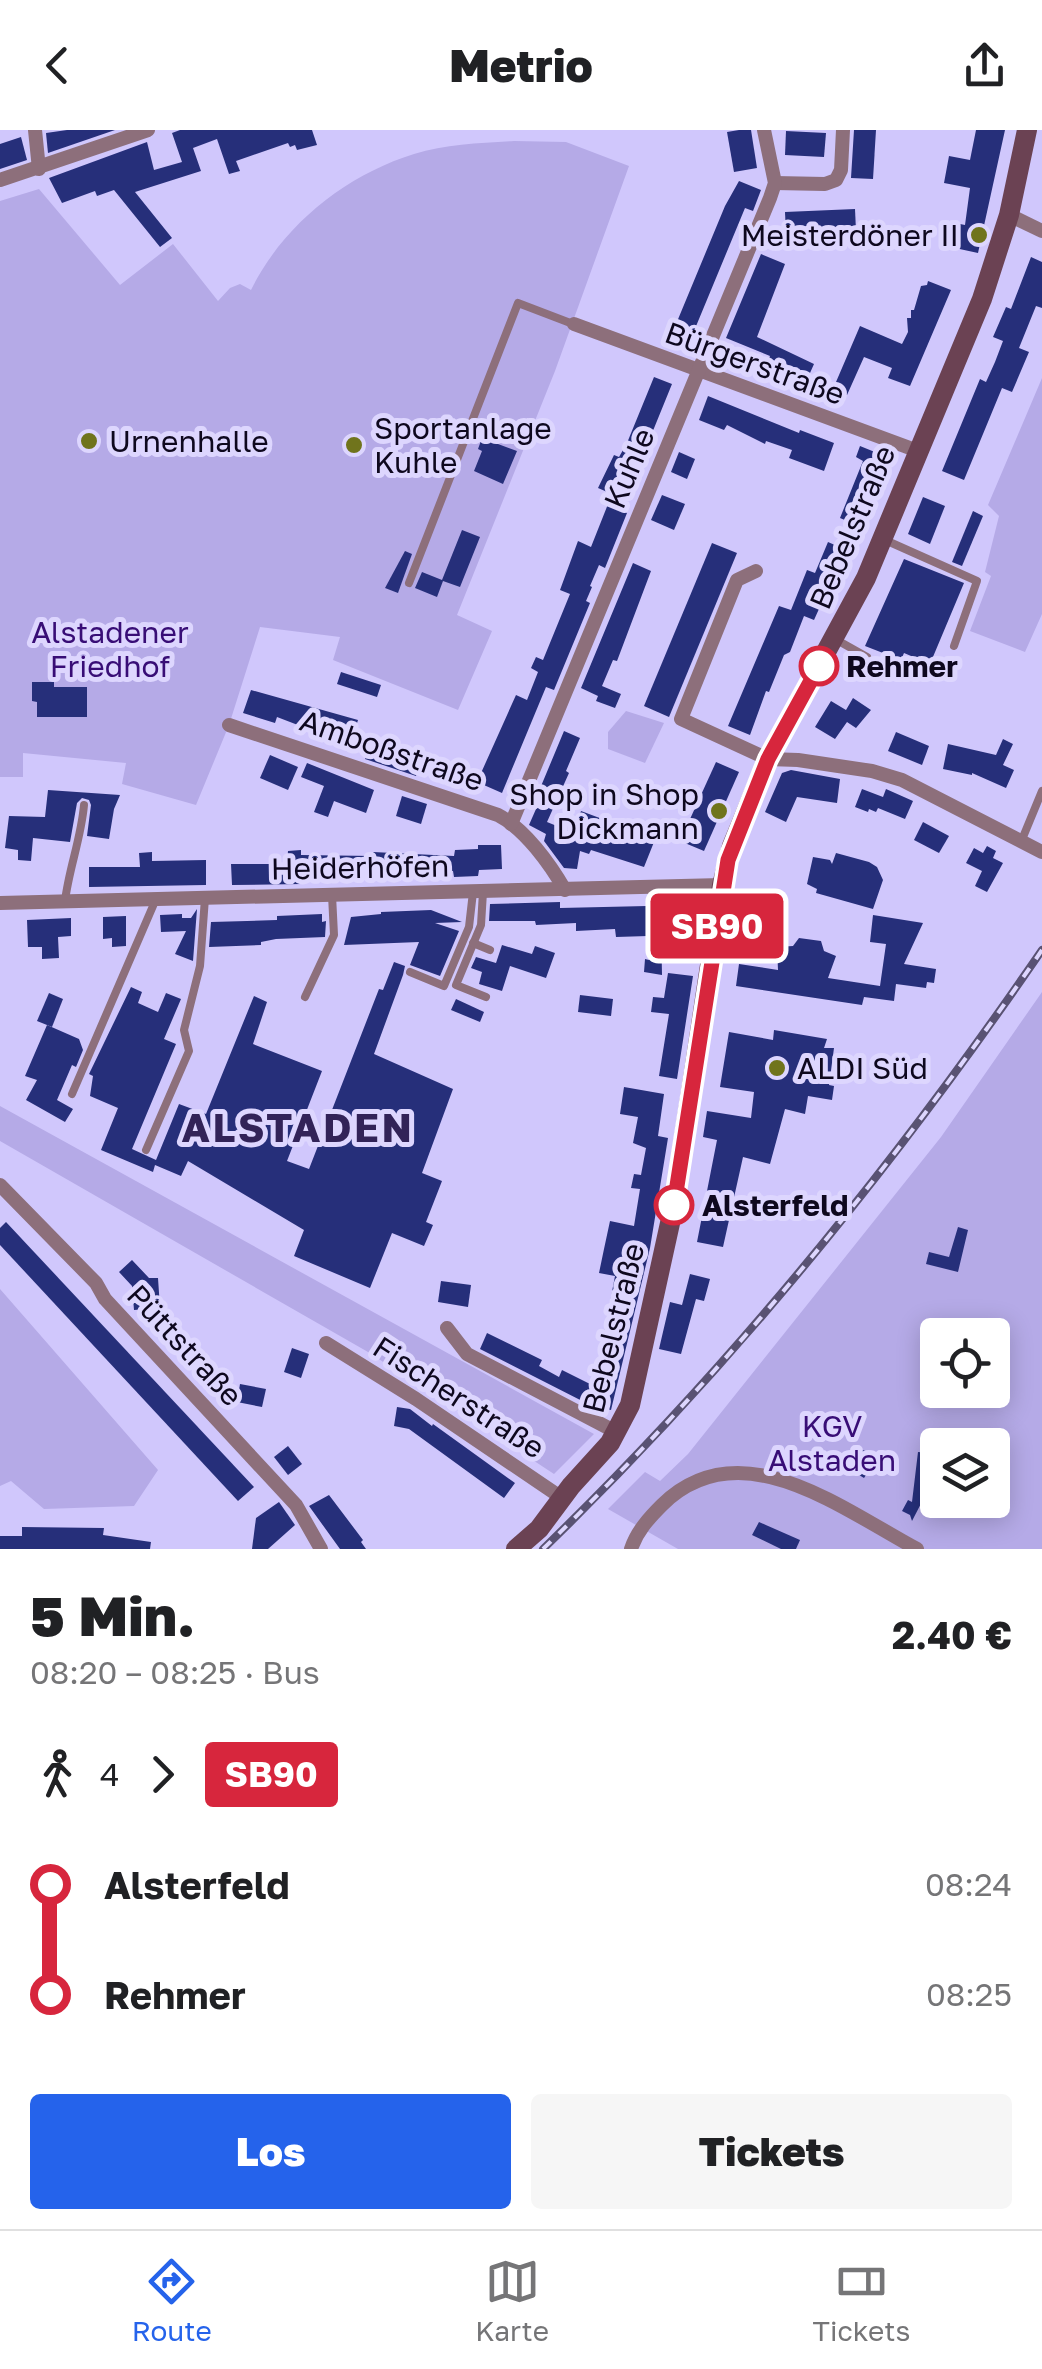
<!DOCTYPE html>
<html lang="de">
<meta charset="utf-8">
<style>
body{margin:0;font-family:"Golos Text",sans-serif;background:#f6f6f6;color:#202124;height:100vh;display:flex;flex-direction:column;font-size:38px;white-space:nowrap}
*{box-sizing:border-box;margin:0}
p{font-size:32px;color:#757577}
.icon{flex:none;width:55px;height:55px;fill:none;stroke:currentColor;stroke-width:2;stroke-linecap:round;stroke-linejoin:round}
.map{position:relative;height:1419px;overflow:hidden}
.side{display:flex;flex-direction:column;background:#fff;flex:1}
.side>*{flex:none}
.badge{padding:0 20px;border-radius:8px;font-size:35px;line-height:65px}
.controls{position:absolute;left:920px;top:1188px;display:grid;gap:20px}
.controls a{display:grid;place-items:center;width:90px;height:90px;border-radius:10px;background:#fff;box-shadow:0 5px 25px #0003;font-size:50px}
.map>.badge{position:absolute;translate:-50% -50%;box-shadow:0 0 0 5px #fff}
.legs{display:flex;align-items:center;gap:15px;height:110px;padding:0 30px;font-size:32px}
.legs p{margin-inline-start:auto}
.summary{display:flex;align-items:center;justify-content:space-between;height:170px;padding:0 30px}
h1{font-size:55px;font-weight:800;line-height:75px}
.action{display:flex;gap:20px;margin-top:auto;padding:20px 30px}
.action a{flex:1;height:115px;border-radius:10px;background:#2563eb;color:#fff;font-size:40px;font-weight:800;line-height:115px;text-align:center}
.action a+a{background:#f6f6f6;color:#202124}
ul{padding:0 30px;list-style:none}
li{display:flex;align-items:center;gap:35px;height:110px;font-size:38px}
li i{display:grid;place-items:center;width:15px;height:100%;margin:0 12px;background:currentColor}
li i::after{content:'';width:25px;height:25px;margin:-12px;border:8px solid;border-radius:50%;background:#fff}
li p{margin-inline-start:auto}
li:first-child i{background:linear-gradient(#0000 50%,currentColor 0)}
li:last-child i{background:linear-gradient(currentColor 50%,#0000 0)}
header{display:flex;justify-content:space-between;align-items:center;height:130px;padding:0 30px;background:#fff;font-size:45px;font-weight:800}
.menu{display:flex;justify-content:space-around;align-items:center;height:140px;border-top:2px solid #e0e0e0;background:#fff;font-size:28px;color:#757577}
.menu a{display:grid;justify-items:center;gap:5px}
.menu .selected{color:#2563eb}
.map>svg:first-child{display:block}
.green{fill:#b5aae7;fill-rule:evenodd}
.building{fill:#262f7a}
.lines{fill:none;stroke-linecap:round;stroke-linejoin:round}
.lane{stroke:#8d6f7b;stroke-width:8}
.street{stroke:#8d6f7b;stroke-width:14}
.secondary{stroke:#6b4253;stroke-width:20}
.rail-casing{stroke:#595273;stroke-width:8}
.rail{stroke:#ddd6fe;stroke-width:4;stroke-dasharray:11;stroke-linecap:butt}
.line-1-casing{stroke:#fff;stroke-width:22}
.line-1{stroke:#d7263d;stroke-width:15}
.poi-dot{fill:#70741c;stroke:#ddd6fe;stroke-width:4}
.stop-1-dot{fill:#fff;stroke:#d7263d;stroke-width:5}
.labels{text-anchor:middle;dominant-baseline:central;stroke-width:10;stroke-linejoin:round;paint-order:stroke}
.poi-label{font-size:30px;fill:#0e081e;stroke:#ddd6fe;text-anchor:start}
.street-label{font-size:30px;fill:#0e081e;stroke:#ddd6fe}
.park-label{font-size:30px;fill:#380d76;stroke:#ddd6fe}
.stop-label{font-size:30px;font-weight:bold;fill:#0e081e;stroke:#ddd6fe;text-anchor:start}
.district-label{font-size:40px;font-weight:bold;letter-spacing:2.5px;fill:#322358;stroke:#ddd6fe}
</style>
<header><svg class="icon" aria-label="back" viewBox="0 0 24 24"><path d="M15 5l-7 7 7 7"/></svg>Metrio<svg class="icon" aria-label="share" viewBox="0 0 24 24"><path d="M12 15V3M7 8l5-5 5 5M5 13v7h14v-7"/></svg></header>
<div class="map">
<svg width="1042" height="1419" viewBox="0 0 1042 1419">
<rect width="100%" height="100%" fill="#d0c7fc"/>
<g class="green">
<path d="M514,11l52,1 63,24 -74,205 -98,244 35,16 -34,79 -125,-50 7,-23 -80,-10 -31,98 -33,80 -74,-21 4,-21 -103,-10v24h-23v-576l39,-12 81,96 53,-41 45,57 12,-13 10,-4 11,6c32,-65 95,-115 163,-136 32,-10 67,-11 100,-13z"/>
<path d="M1042,248v236l-17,38 -55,-21 21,-55 -6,-4 14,-56 -11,-11z"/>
<path d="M626,581l38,12 -19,40 -37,-14v-17z"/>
<path d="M1042,862v557h-364l-70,-40 37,-37 15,9 28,-27 253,-317zM938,1205h54v55h-54zM938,1315h54v55h-54z"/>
<path d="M0,976l594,328 -40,40 -186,-122 -368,-211z"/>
<path d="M0,1159l158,181 -24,36 -90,3 -33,-28 -11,5z"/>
</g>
<g class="building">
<path d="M67,0h48l-67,23 -2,-20z"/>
<path d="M180,0h132l5,15 -20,5 -2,-5 -5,2 -2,-4 -52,18 4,10 -11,3 -12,-35 -24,9 8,23 -66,21 37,46 -12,9 -46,-57 -17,6 -2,-5 -33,12 -13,-25 98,-36 7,28 28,-8 -10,-29z"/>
<path d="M739,0h12l6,38 -23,4 -7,-40z"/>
<path d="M854,0h22l-3,49 -22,-1z"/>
<path d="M976,0h29l-27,123 -23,-5 5,-24 5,1 5,-37 -26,-5 5,-27 21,4z"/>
<path d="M786,1l40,2 -2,24 -39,-2z"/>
<path d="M21,7l6,23 -27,9v-25z"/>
<path d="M739,51l22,9 -8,21 -8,-3 -58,140 -18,-7 56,-135z"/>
<path d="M855,79l1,22 -70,3 -1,-22z"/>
<path d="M761,124l24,10 -28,73 57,27 -8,18 -40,-17 4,-9 -44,-18z"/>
<path d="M1031,127l11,5v46l-6,-2 -17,42 10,4 -17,40 -10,-4 -38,92 -22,-9 38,-92 6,3 9,-20 8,-21 -10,-4 13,-30 5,2z"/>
<path d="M928,151l23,9 -41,96 -22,-8 4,-10 -28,-11 -17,38 -14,-6 27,-63 42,18 6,-12 -1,-14h4v-8h3l7,-24 6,-1z"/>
<path d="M654,247l18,7 -37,91 -13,36 5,2 -22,55 -6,-3 -9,21 2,1 -6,14 4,2 -36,87 -8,-3 -44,106 -25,-11 39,-87 11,5 11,-28 -7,-4 5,-11 7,3 27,-66 -10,-4 18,-49 13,6 21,-53 -14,-6 16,-33 5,2 8,-14z"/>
<path d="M708,266l91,37 1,-3 34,13 -10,28 -35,-13 3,-8 -26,-9 -1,3 -38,-19 -3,5 -25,-10z"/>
<path d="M482,308l35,13 -14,33 -29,-13 8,-20 -4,-2z"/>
<path d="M860,316l32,13 -28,69 -24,-10 23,-57 -7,-4z"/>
<path d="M679,322l16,7 -8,20 -16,-7z"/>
<path d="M662,365l23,9 -11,26 -23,-10z"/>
<path d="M923,367l22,9 -15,38 -22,-10z"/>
<path d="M973,381l10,5 -21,50 -10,-4z"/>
<path d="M462,400l18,7 -20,50 -17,-6 -6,16 -22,-9 7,-16 20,8z"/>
<path d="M828,412l25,11 -11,26 -4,4 -6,-3 -18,40 -10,-4 -14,36 -6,3 -15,37 -3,-1 -16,44 -22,-9 51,-120 12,4 16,-40 8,3z"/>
<path d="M712,413l25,10 -68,164 -25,-11z"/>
<path d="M405,421l7,3 -14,39 -13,-5z"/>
<path d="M904,429l60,24 -34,81 -26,-11 -3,7 -36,-14z"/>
<path d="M633,433l18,8 -34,90 -4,-1 -11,26 19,8 -6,14 -19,-7 2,-5 -17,-8z"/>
<path d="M341,542l40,13 -4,12 -40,-13z"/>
<path d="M32,552h22v5h33v30h-50v-15l-5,-1z"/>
<path d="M251,560l107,30 -8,25 -73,-28 -2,6 -32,-10z"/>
<path d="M853,568l18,12 -15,18 -9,-6 -12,17 -20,-12 16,-26 15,9z"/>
<path d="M564,601l16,7 -14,33 3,2 -22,49 27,11 7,-22 40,15 -1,4 34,12 -10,25 -53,-17 -2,4 -9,-3 -3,18 -13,-1 -20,-27 2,-7 -17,-9 14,-32 -4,-2z"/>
<path d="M896,602l33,14 -7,19 -34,-14z"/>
<path d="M1003,609l10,5 -10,21 11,5 -8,18 -34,-15v2l-29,-6 5,-25 48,11z"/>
<path d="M371,614l50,17 -5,15 -51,-17z"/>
<path d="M270,625l28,12 -10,23 -28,-12z"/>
<path d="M716,632l23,10 -35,79 -24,-10z"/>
<path d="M307,633l67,27 -8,23 -32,-12 -6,16 -14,-5 10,-26 -23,-9z"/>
<path d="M791,640l49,9 -3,24 -40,-6 -11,25 -21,-10 17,-39z"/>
<path d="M862,659l21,8 3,-8 27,12 -8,18 -27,-11 -2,4 -7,-3 -1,3 -13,-5z"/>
<path d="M48,660l72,5 -6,14 -5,30 -22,-3 4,-31 -2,-5 -7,-2 -5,5 -7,39 -37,-4 -2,23 -13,-1v-10l-13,-2 4,-32 36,1z"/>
<path d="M402,666l25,8 -6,20 -25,-8z"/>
<path d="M923,692l26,14 -10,17 -25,-13z"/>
<path d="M478,715h23l1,24 -23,1 -1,6 -24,1 -1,-6 -71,2v3l-24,-1v-2l-57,3 1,8 -70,1 -1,-21h56l1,-13 13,-1v5l72,1v-4l81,4 1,-6 23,-1z"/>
<path d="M987,716l9,5 -3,7 10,5 -16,29 -12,-6 7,-15 -16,-8 8,-15 9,5z"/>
<path d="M152,722v9l54,-1v25l-117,2v-20h51l-1,-14z"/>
<path d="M836,723l33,9 8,5 6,13 -10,29 -57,-16 1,-4 -10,-5 6,-27 17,3 2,4z"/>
<path d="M695,768l5,5 1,20 -40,2 1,50 -18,-3 1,-13 4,1 -1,-24 -32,1 -1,-8 -39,2v-8l-40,2 -1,-4h-46l1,-17 70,-2v6l87,-2v-7z"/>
<path d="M197,779l-4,52 -18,-7 11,-23 -25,1 -1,-17 22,-1v4h9z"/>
<path d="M431,780l31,12 -27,1 24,8 -19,45 -30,-11 9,-23 -75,3 7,-28 30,-3v-2z"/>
<path d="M322,784v8l4,-1 -1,16 -49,2 -15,3v3l-52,2 2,-25 66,-2v-4z"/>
<path d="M873,785l50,8 -19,41 32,5 -2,14 -7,-1 -1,6 -30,-4 -2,17 -30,-4 -2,8 -126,-19 3,-22 39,6 -1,-23 16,-1 6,-8 22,3 3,10 12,5 -8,22 52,8 6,-42 -16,-2z"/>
<path d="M126,786v30l-14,1v-9l-9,1v-22z"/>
<path d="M71,788v18l-13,1 1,21 -17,1v-12h-14l-1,-27z"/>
<path d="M502,815l30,9 3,-8 20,7 -9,25 -36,-12 -8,25 -23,-7 3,-12 -11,-4 5,-11 20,6z"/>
<path d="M394,832l11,4 -2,9 -29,79 79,35 -31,84 20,8 -16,41 7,3 -9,21 -32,-13 -22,55 -76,-32 10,-26 -116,-69 -7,15 -26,-11 -2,7 -52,-22 17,-42 -28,-12 3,-20 -4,-2 42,-87 11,5 -4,11 20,9 8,-19 15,6 -17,40 12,5 -44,105 24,11 23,-56 27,10 48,-118 13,6 -14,42 69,27 -35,90 22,8 70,-180 4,1z"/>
<path d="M668,843l25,3 -16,103 -18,-3 10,-62 -18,-2 2,-15 11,1z"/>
<path d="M49,863l14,6 -11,28 -15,-6z"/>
<path d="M580,865l33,4 -2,17 -33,-4z"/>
<path d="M456,869l28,13 -4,10 -29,-12z"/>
<path d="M47,895l32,14 4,11 -7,17 -4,-2 -15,35 16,9 -8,13 -39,-22 11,-20 -12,-4z"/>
<path d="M774,900l53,9 -3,9h10l-5,37 5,1 -2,14 -24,-4 -3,18 -20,-5 -15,55 -27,-7 -20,90 -26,-5 20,-102 -14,-3 4,-26 44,7 3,-26 -34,-5 9,-55 44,8z"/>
<path d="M624,957l40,7 -6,42 10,2 -18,110 -39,162 -19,-4 -112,-57 7,-16 55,27 -3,6 20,11 3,-7 32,16 21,-110 -16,-3 5,-24 6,-28 24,5 6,-37 -9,-1 3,-14 7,1 5,-27 -13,-5 5,-26 -18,-3z"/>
<path d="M6,1092l248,265 -16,14 -238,-256v-17z"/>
<path d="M958,1097l10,3 -10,42 -32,-8 3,-12 20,5z"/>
<path d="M132,1130l17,18h9l2,30 -26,2 -2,-24 -13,-14z"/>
<path d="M690,1144l20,5 -6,22 -8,-2 -15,55 -22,-5 11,-47 12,3z"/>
<path d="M441,1151l30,4 -3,22 -30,-5z"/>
<path d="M292,1218l17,6 -8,24 -17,-6z"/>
<path d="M240,1254l26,5 -4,18 -25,-5z"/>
<path d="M397,1277l13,2 22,17 1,-2 82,59 -11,15 -95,-69 -15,-3z"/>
<path d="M288,1316l14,18 -14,11 -14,-18z"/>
<path d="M859,1319l13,4 -2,16 -6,9 -13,-8z"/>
<path d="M918,1322l12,1 -1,23 -2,16 -15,29 -2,-6 -8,-4 6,-11 4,2z"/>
<path d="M329,1365l34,45 -2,2 5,7h-26l-31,-43z"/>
<path d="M279,1372l16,23 -27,24h-16l4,-31z"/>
<path d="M759,1392l41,18 -4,9h-15l-29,-14z"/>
<path d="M22,1397l82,1 -1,7 48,7 -1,7h-150v-13h22z"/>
</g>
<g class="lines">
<g class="lane">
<path d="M885,410l92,41 -23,65"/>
<path d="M409,453l109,-280 55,21"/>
<path d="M835,509l32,18"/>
<path d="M1021,712l21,-51"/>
<path d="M483,762l-2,33 -25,60 30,12"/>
<path d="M65,771c4,-33 16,-62 19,-96"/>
<path d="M473,813l17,7"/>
<path d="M410,842l34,14 25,-59 4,-35"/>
<path d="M305,867l29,-62 -2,-40"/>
<path d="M72,964l84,-195"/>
<path d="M146,1020l43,-99 -5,-21 16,-64 5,-68"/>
</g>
<g class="street">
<path d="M35,0l4,39"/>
<path d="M0,50l148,-50"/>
<path d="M775,53l50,1 11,-4 5,-10 2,-40"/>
<path d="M1009,85l33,16"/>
<path d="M574,194l344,127"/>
<path d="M756,441l-19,9 -56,139 87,40 30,1 74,11 30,9 140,72"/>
<path d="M229,595l269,90c27,14 52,49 67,75"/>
<path d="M511,694l259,-626 5,-15 -11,-53"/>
<path d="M0,773l722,-18"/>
<path d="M0,1055l96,98 9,16 191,206 25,44"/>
<path d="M447,1198l20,26 151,79"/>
<path d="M326,1213l90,56 146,99"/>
<path d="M631,1419c6,-18 18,-31 31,-44 78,-77 180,4 255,44"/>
</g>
<path class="secondary" d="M516,1419l23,-20 32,-43 39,-43 20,-38 44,-200 48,-320 10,-39 36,-87 98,-181 116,-279 27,-84 18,-85"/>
<g class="rail-casing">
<path id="rail" d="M543,1419c188,-182 351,-383 499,-599"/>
</g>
<use href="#rail" class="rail"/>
</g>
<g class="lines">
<g class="line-1-casing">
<path id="line-1" d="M674,1075l54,-345 40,-101 51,-93"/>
</g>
<use href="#line-1" class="line-1"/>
</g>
<g class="poi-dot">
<circle cx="979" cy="105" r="10"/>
<circle cx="89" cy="311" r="10"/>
<circle cx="354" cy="315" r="10"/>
<circle cx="719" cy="681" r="10"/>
<circle cx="777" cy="938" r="10"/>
</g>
<g class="stop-1-dot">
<circle cx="819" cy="536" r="18"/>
<circle cx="674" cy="1075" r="18"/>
</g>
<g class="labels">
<g class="poi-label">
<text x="959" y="105" text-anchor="end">Meisterdöner II</text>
<text x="374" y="298">Sportanlage<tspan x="374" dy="34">Kuhle</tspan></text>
<text x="109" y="311">Urnenhalle</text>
<text x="699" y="664" text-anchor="end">Shop in Shop<tspan x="699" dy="34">Dickmann</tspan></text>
<text x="797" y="938">ALDI Süd</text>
</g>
<g class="street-label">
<text transform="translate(755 233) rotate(20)">Bürgerstraße</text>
<text transform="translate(629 338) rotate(-67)">Kuhle</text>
<text transform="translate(852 397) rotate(-67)">Bebelstraße</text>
<text transform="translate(392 620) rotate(19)">Amboßstraße</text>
<text transform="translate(360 737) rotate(-1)">Heiderhöfen</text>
<text transform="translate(613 1198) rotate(-76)">Bebelstraße</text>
<text transform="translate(185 1215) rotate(47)">Püttstraße</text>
<text transform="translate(459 1267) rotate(33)">Fischerstraße</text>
</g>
<g class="park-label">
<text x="110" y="502">Alstadener<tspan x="110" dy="34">Friedhof</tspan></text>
<text x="832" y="1296">KGV<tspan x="832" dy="34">Alstaden</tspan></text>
</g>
<g class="stop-label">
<text x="846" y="536">Rehmer</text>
<text x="702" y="1075">Alsterfeld</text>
</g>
<g class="district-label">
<text x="298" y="997">ALSTADEN</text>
</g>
</g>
</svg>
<div class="controls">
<a><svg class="icon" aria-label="locate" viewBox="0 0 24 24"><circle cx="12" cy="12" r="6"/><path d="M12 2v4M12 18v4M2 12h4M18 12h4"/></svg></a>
<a><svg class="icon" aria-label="layers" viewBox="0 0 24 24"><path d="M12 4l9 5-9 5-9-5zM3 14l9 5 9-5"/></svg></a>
</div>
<b class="badge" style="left:717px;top:796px;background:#d7263d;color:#fff">SB90</b>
</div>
<section class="side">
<div class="summary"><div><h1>5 Min.</h1><p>08:20 – 08:25 · Bus</p></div><b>2.40 €</b></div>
<div class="legs"><svg class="icon" aria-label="walk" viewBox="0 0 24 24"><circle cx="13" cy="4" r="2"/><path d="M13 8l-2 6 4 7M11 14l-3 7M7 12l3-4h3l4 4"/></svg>4<svg class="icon" aria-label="forward" viewBox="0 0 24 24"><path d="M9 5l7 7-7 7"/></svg><b class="badge" style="background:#d7263d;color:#fff">SB90</b></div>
<ul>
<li><i style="color:#d7263d"></i><b>Alsterfeld</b><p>08:24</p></li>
<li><i style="color:#d7263d"></i><b>Rehmer</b><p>08:25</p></li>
</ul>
<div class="action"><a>Los</a><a>Tickets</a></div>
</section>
<nav class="menu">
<a class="selected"><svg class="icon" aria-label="directions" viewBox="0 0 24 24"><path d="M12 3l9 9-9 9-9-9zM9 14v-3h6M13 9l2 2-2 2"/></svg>Route</a>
<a><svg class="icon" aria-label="map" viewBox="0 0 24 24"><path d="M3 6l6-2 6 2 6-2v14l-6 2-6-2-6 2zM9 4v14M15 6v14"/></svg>Karte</a>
<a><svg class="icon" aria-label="tickets" viewBox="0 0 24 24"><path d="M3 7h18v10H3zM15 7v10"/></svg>Tickets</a>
</nav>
